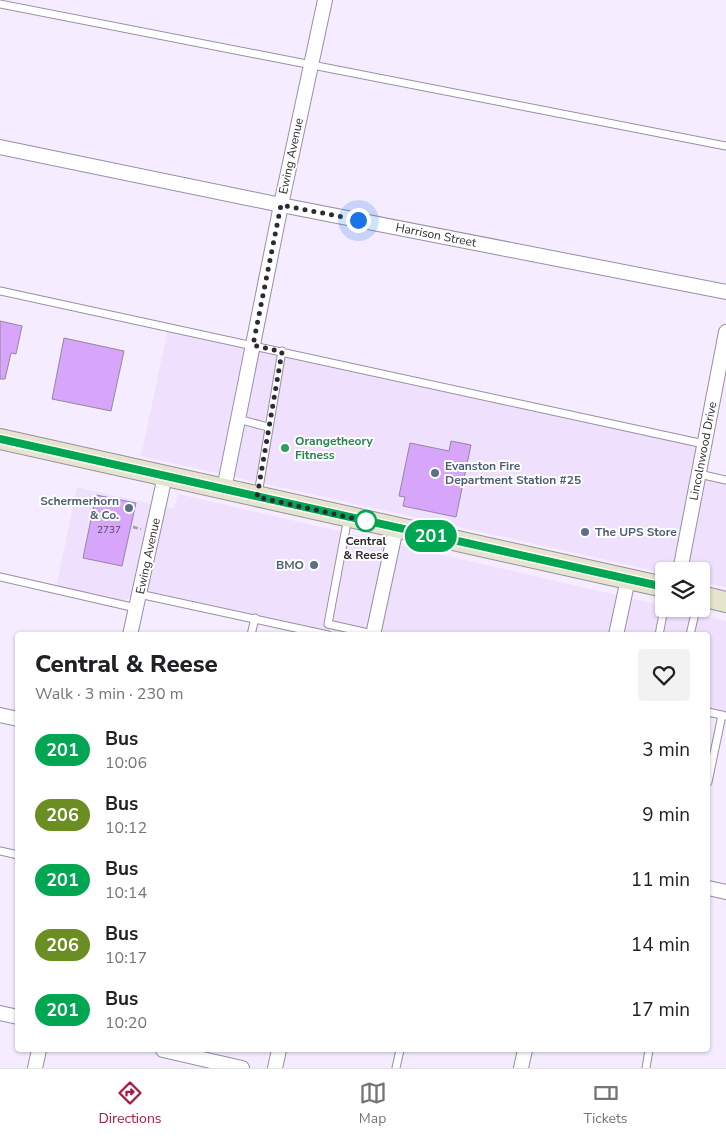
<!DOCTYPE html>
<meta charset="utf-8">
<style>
body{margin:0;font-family:"Nunito Sans",sans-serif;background:#f2f2f2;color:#202124;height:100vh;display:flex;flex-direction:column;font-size:19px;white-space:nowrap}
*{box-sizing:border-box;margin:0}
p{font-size:16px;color:#757577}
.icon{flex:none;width:28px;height:28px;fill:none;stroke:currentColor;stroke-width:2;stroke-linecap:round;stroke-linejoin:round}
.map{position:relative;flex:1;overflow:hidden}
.details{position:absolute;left:15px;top:632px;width:695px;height:420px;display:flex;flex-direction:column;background:#fff;border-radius:5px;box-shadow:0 1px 4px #0004}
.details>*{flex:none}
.badge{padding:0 10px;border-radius:16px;font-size:18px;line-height:32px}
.fabs{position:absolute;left:655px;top:562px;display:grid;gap:10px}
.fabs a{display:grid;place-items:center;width:55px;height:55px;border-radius:5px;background:#fff;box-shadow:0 1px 4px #0004;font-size:25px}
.you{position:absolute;width:25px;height:25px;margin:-12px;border:4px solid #fff;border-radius:50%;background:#1a73e8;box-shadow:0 0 0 8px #1a73e833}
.map>.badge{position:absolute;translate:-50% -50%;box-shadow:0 0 0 2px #fff}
.round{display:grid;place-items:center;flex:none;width:52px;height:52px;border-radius:5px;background:#f2f2f2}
.head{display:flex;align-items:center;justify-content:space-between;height:85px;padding:0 20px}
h1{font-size:24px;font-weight:800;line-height:38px}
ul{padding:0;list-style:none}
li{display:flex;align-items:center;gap:15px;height:65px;padding:0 20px}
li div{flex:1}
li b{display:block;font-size:19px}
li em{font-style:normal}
li .badge{min-width:55px;font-weight:700;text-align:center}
.menu{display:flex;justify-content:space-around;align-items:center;height:70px;border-top:1px solid #e0e0e0;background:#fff;font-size:14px;color:#757577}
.menu a{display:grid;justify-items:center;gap:2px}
.menu .current{color:#ad193c}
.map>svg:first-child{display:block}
.built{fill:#efe0fe}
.building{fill:#d7a5fa;stroke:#93879c}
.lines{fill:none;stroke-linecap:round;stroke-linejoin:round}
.lane-casing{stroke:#998ea3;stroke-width:9}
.street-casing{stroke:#998ea3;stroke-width:16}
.secondary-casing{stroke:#998ea3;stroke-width:22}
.path{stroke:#a29ba9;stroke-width:2.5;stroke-dasharray:5 2.5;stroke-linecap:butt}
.lane{stroke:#fff;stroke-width:7}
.street{stroke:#fff;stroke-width:14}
.secondary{stroke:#e5e4cc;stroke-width:20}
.line-casing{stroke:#fff;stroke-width:11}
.line{stroke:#00a651;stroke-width:8}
.walk{stroke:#2e2a32;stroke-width:5;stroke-dasharray:0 9}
.leisure-dot{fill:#2e9e5b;stroke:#fff;stroke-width:2}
.service-dot{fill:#5c6f8a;stroke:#fff;stroke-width:2}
.stop-dot{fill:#fff;stroke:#00a651;stroke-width:2.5}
.labels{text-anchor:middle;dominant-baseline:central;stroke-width:4;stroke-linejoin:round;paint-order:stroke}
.number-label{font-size:10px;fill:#584964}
.street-label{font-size:12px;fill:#2e2a32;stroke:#fff}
.leisure-label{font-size:12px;font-weight:bold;fill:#27864d;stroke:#fff;text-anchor:start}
.service-label{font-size:12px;font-weight:bold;fill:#4e5e75;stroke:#fff;text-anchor:start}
.stop-label{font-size:12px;font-weight:bold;fill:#2e2a32;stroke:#fff}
</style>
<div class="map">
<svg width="726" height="1068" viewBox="0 0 726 1068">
<rect width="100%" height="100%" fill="#f6ecff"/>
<g class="built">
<path d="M168,329l534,117 -6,30 30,7v104l-25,-5v-11h-37v2l-523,-117z"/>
<path d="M77,487l97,22 4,-15 486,112v3h10l52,12v93l-18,-4v-75h-366l-184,-42 -42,8 -60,-13z"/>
</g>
<g class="building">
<path d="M0,321l22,5 -6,28 -5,-1 -6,26h-5z"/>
<path d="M64,338l60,13 -13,60 -59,-12z"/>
<path d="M451,441l20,4 -15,72 -53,-11 2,-9 -6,-1 11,-53 39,8z"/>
<path d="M96,495l40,8 -14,63 -39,-8z"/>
</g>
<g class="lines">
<g class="lane-casing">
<g id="lane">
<path d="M0,4l726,142"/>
<path d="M0,291l704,153"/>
<path d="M238,419l30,8"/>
<path d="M699,474l27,6"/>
<path d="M258,494l24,-143"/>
<path d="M348,517l-20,107 45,10"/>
<path d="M0,577l136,31"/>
<path d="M139,594l189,41"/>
<path d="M251,635l4,-17"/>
<path d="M659,635l5,-26"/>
<path d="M690,635l6,-26"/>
<path d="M708,712l18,4"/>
<path d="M708,782l14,-67"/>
<path d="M0,851l18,4"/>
<path d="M396,1068l4,-18"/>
<path d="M646,1068l3,-18"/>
</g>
</g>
<g class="street-casing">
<g id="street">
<path d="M0,147l281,58 445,87"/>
<path d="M224,489l57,-284 44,-205"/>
<path d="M680,571l46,-239"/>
<path d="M130,635l35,-159"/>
<path d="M373,635l23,-107"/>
<path d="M616,635l12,-56"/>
<path d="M0,715l18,4"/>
<path d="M708,888l18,4"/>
<path d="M0,1013l18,4"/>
<path d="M163,1050l79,18"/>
<path d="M35,1068l4,-18"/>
<path d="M275,1068l4,-18"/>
<path d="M521,1068l4,-18"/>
</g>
</g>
<g class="secondary-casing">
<g id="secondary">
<path d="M0,439l664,148"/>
<path d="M701,596l25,6"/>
</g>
</g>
<path class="path" d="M133,527l8,2"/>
<use href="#lane" class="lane"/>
<use href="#street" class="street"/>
<use href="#secondary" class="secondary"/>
</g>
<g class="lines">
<g class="line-casing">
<path id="line" d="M0,439l664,148"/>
</g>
<use href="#line" class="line"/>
<path class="walk" d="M358,220l-77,-15 -28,140 29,7 -25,145 109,24"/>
</g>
<circle class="leisure-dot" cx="285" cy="448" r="5"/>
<g class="service-dot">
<circle cx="435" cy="473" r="5"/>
<circle cx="129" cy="508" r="5"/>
<circle cx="585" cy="532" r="5"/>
<circle cx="314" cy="565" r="5"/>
</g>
<circle class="stop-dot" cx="366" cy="521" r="10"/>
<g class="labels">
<g class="number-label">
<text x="109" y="530">2737</text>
</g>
<g class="street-label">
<text transform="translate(291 156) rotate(-78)">Ewing Avenue</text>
<text transform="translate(436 235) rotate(11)">Harrison Street</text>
<text transform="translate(703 451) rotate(-79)">Lincolnwood Drive</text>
<text transform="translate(148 556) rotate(-78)">Ewing Avenue</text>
</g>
<g class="leisure-label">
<text x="295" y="441">Orangetheory<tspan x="295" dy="14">Fitness</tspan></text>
</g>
<g class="service-label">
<text x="445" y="466">Evanston Fire<tspan x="445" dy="14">Department Station #25</tspan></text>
<text x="119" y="501" text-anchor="end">Schermerhorn<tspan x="119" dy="14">&amp; Co.</tspan></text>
<text x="595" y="532">The UPS Store</text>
<text x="304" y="565" text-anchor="end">BMO</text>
</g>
<g class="stop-label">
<text x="366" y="541">Central<tspan x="366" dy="14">&amp; Reese</tspan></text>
</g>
</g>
</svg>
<div class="fabs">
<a><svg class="icon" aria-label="layers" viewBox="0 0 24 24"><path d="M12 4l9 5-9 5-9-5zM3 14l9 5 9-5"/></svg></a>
</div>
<div class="you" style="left:358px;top:220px"></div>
<b class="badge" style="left:431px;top:536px;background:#00a651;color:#fff">201</b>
<section class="details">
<div class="head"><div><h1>Central &amp; Reese</h1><p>Walk · 3 min · 230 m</p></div><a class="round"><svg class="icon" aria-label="heart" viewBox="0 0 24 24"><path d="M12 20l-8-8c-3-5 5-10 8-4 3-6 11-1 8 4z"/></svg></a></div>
<ul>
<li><span class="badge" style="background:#00a651;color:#fff">201</span><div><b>Bus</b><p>10:06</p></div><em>3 min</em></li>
<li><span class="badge" style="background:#6b8e23;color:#fff">206</span><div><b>Bus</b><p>10:12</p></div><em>9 min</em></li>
<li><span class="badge" style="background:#00a651;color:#fff">201</span><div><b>Bus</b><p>10:14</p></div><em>11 min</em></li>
<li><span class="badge" style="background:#6b8e23;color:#fff">206</span><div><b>Bus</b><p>10:17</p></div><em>14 min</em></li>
<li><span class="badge" style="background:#00a651;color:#fff">201</span><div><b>Bus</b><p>10:20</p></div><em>17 min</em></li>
</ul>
</section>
</div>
<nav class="menu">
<a class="current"><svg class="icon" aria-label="directions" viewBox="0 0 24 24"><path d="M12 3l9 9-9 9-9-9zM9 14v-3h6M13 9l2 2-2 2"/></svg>Directions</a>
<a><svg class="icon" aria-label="map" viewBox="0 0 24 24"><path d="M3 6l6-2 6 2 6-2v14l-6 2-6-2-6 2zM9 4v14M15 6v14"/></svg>Map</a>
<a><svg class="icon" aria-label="tickets" viewBox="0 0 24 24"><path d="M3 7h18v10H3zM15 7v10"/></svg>Tickets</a>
</nav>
